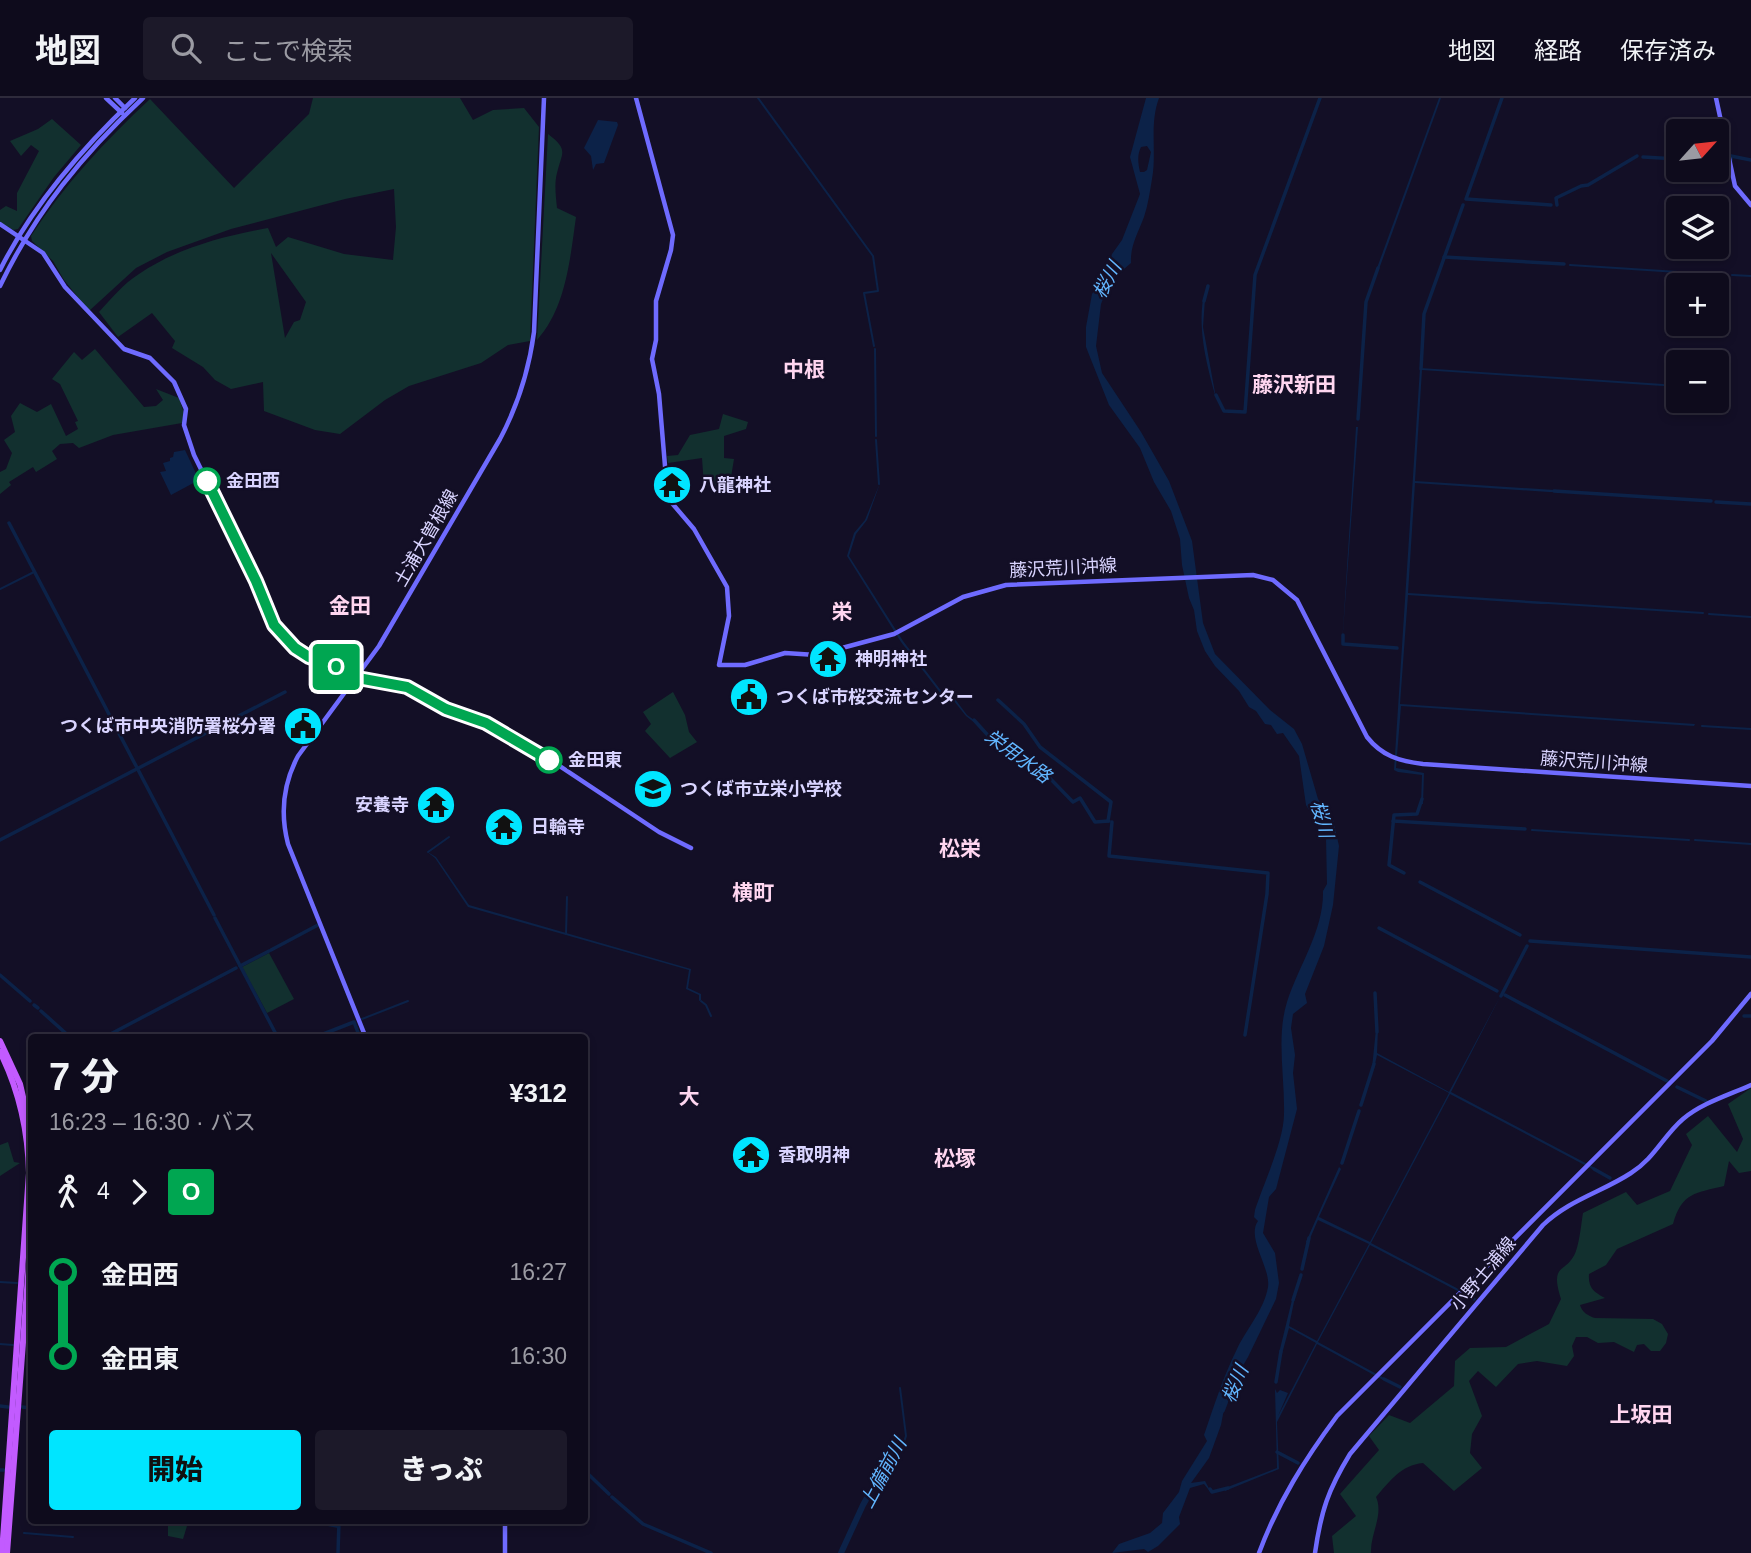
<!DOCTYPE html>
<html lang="ja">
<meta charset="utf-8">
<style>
body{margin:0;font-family:Arial,"Noto Sans JP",sans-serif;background:#1c1929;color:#f1f3f6;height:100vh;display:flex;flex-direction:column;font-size:26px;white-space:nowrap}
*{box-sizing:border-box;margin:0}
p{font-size:23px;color:#9b9ba3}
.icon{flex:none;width:38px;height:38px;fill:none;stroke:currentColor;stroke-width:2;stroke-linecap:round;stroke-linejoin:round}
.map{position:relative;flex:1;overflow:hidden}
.sheet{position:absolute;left:28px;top:936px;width:560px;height:490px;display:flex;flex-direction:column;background:#0e0b1c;border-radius:7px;box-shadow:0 4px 10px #0003,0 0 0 2px #2e2b3b}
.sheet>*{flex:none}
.badge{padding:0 14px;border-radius:5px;font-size:24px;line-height:46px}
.needle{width:46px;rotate:63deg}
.tools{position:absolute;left:1666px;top:21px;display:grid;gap:14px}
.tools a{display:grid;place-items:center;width:63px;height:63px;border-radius:7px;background:#0e0b1c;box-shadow:0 4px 10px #0003,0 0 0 2px #2e2b3b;font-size:35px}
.map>.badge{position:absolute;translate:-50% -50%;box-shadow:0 0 0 4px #fff}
.legs{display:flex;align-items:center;gap:10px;height:77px;padding:0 21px;font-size:23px}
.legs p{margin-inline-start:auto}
.overview{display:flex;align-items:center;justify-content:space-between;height:119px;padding:0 21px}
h1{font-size:38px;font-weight:800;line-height:52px}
.primary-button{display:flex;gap:14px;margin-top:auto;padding:14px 21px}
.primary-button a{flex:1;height:80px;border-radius:7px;background:#00e5ff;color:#111;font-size:28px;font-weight:800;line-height:80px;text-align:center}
.primary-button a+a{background:#1c1929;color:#f1f3f6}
ul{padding:0 21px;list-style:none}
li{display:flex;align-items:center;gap:24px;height:84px;font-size:26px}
li i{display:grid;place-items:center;width:10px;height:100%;margin:0 9px;background:currentColor}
li i::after{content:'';width:18px;height:18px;margin:-9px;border:5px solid;border-radius:50%;background:#0e0b1c}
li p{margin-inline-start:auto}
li:first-child i{background:linear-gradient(#0000 50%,currentColor 0)}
li:last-child i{background:linear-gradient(currentColor 50%,#0000 0)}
header{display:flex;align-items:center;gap:42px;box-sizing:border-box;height:98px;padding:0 35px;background:#0e0b1c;border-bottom:2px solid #2e2b3b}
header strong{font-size:33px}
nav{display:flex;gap:38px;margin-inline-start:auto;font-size:24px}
.search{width:490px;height:63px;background:#1c1929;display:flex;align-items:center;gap:18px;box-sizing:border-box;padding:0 24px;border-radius:7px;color:#9b9ba3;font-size:26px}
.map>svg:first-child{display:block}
.green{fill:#12302f;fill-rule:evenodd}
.water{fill:#0c2248;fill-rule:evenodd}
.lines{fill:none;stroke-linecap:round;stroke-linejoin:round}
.stream{stroke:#0c2248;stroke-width:2}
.canal{stroke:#0c2248;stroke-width:3.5}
.river{stroke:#0c2248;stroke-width:6}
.secondary{stroke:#6f6bff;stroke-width:4.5}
.primary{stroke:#c25bff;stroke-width:6}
.line-1-casing{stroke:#fff;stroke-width:16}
.line-1{stroke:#00a651;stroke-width:10}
.stop-1-dot{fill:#fff;stroke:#00a651;stroke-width:3.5}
.labels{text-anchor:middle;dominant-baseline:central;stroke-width:5;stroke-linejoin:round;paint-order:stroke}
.stop-label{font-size:18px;font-weight:bold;fill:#d9d4ff;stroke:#130f26;text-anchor:start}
.poi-label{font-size:18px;font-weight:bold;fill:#d9d4ff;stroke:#130f26;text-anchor:start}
.street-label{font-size:18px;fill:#d9d4ff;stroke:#130f26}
.water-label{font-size:19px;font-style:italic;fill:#62b6ff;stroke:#130f26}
.quarter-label{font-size:21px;font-weight:bold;fill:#ffd6f0;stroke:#130f26}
</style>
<header>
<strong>地図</strong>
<div class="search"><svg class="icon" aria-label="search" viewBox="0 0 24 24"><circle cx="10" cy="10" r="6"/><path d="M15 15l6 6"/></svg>ここで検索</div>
<nav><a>地図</a><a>経路</a><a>保存済み</a></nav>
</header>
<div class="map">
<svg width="1751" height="1455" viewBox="0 0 1751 1455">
<rect width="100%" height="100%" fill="#130f26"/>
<g class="green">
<path d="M313,0h147l13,22 20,-10 31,-2 15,19 -9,214 -22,4 -27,18 -72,23 -24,14 -45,34 -25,-4 -51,-19 -1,-29 -32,7 -16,-9 -12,-13 -31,-19 3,-7 -23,-28 -34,24 -19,-25c12,-13 24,-28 40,-38 38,-26 85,-38 129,-46l8,19 12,-10 56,17 49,6 3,-33 -2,-38 -49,10 -114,30 -64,23 -31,16 -47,43 -25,-31 -11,-19 -21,-20 -1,-5c33,-51 74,-95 119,-137l84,89 75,-74zM271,155l35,49 -6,18 -6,2 -9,16z"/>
<path d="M52,21l29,26 -27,32 -36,52 -5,1 -13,-8v-12l6,-4 11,5v-18l22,-42 -8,-6 -10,11 -11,-15 28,-12z"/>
<path d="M548,36c21,16 14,18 9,39 -3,11 -1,24 0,35l19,9c-6,42 -10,91 -39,123z"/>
<path d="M95,251l49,58 12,-1 7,-6 -7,-11 23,9 5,15 -2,10 -69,12 -34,13 -6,-5 -13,1 -8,7 5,8 -21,13 -3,-5 -24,15 2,3 -11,9v-22l6,-3 6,-16 -8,-13 11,-8 -4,-16 9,-13 17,9 14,-8 15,32 12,-7 -3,-7 3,-1 -18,-37 -8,-5 22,-27 8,8z"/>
<path d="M723,316l25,8 -2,7 -22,7v22l10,1 -4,24 -26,4 -2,-29 -34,5 -1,-7 11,-1 12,-20 29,-6z"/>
<path d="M673,594l12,23 4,17 8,10 -27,16 -25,-27 6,-7 -8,-12z"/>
<path d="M269,855l25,46 -27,14 -25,-46z"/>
<path d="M1751,990v83l-12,2 -10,-12 -5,25c-28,7 -42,6 -51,38l-56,25 -11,16 -17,9c-1,13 4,18 16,24l-25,7c2,7 8,11 15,13l58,1 9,5 6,10 -2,9 -6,8h-9l-7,-7 -7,1 -3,7 -20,-10 -16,1 -11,-6h-11l-4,9 2,10 -7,10 -30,-5 -19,3 -22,23 -18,-16 -9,10 13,35 -10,18 -2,19 12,15 -28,23 -31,-28c-22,2 -33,18 -47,34 8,18 -6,37 -5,56h-37l-2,-17 24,-20 -16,-22 39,-44 -10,-14 20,-21 21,8 44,-37 1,-25 15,-13 36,-1 43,-23 12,-25c-12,-38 6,-24 15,-48 4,-12 5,-26 7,-38l43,-21 11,13 33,-14 22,-46 -6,-11 22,-18 29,36 6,-13 -15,-35z"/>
<path d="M8,1044l6,20 6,1 -20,13v-31z"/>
<path d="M168,1426l19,2 -4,13 -15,-3z"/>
</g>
<g class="water">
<path d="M1146,0h13c-10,27 -2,54 -7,81 -2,12 -4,26 -8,38 -6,16 -14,29 -13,46l-21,18 -9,23 -5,42 6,27 39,59 28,49 23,60 11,82 12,31 55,56 24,19 8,15 16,55 15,20 6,27 -6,59 -9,41 -19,48 2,9 -14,11 -2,14 4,27 -2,18 4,36 -21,80 -7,8 -6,36 12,20 4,30 -3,16 -28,58 -21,36 -6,32 -12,33 -18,25 14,-2 7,13 -8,-10 -14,4 -11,29 1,7 -22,22 -10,6 -4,-3 -32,4 7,-9 31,-11 12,-10 1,-10 16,-21 3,-11 25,-40 -3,-6c10,-29 19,-58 33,-86 10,-21 27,-39 31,-62 3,-19 -22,-49 -10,-66l-4,-4 1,-7c9,-27 29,-70 29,-96 1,-36 -8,-77 3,-112 12,-37 37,-72 36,-111l4,-7 -1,-45 -20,-34 -7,-49 -16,-23 -6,1 -6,-9 -6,-1 -9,-13 -7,-4 -10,-16 -24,-25 -10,-15 -8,-20 -3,-21 -5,-12 -7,-33 -2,-26 -9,-28 -17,-29 -14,-34 -31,-43 -23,-58v-20l6,-33 15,-23 5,-17 10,-14 18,-46 -10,-37zM1147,48l4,6 -4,18 -3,2h-4c-2,-9 -3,-17 1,-25z"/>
<path d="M1439,0h2l-62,171 -2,-1z"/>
<path d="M598,22l19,2 1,3 -14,38 -8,1 -3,6 -2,-14 -7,-8z"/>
<path d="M1203,201h2l-2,28 13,71c-9,-32 -18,-66 -13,-99z"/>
<path d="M1420,270l258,17v2l-256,-17 -7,111 140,9 -1,2h-5l-134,-9 -7,110 140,9v2h-8l-132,-9 -8,109 295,20 -1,2 -293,-20 -5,62 28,5 -1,31h-2l1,-29 -24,-3 -4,-2z"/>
<path d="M1356,329h2l-16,218z"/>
<path d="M185,352l14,30 -28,15 -11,-23 6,-1 -3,-8 7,-2v-3l3,-1 1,-5z"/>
<path d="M880,385l-13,37 -11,14 -7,22 54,85 39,51 13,7 12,16 10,7 -2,1 -9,-7 -12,-15 -13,-7 -40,-52 -54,-86 7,-23 11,-13z"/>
<path d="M426,753l10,6 33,48 222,64 -3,19 13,6v6l-2,1v-6l-13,-6 3,-19 -221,-63 -33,-49z"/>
<path d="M1502,895l-51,99 144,76 -1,2 -144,-76 -79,149 97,51 -1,2 -97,-51 -52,97 66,36 -1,2 -66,-36 -40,78 2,47 -54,22v-3l52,-20 -2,-79 2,4 3,-3 8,3 -10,23 38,-73 -27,-15 -7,26 -3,-1 14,-57 2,1 -6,29 28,15 52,-97 -51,-24 -10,23 -2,-1 33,-75 2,2 -22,48 51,25 79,-149 -72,-38 -3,14 -2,-1 4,-39h2l-1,24 72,39z"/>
</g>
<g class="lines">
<g class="stream">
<path d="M758,0l115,158 5,35 -14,2 10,53"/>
<path d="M1570,167l154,10"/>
<path d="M1732,177l19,1"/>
<path d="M875,251l1,87"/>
<path d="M876,342l3,44"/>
<path d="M0,491l34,-17"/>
<path d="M1548,505l155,10"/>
<path d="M1709,516l42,3"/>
<path d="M1702,628l49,3"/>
<path d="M1532,732l157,10"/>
<path d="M1695,742l56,4"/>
<path d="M428,754l21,-15"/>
<path d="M566,836l1,-37"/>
<path d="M701,903l5,4 5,11"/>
<path d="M362,921l46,-18"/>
<path d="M0,1184l17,1"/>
<path d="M0,1246l13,1"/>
<path d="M26,1248l6,1"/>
<path d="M896,1348l8,-4 2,-6 -6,-48"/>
<path d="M307,1423l31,6"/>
<path d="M24,1435l49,4"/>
</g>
<g class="canal">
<path d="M1502,0l-36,101 85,6"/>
<path d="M1643,59l35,2"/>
<path d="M1717,63l7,1"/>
<path d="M1731,63v-5l20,4"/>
<path d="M1557,107l-1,-7 25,-12 7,-1 49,-29"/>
<path d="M1444,159l120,7"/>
<path d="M1204,203l4,-15"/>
<path d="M1421,271l3,-55 39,-109"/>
<path d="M1216,297l8,16 21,1 10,-137 65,-177"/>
<path d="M1358,321l8,-117 12,-34"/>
<path d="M1554,393l157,10"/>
<path d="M1716,404l35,2"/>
<path d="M9,425l205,392"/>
<path d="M1343,537v9l54,4"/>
<path d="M998,602l26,24 16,23 71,55 -3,19"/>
<path d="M974,622l20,22 5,-5 41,31 31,32 2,2 7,-4 15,24 14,-1"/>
<path d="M1393,723l132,8"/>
<path d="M1112,724l-3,34 159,17 -1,21 -22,141"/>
<path d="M0,742l285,-148"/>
<path d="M1404,775l-15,-8 5,-50 23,-1 5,-15"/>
<path d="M1420,784l100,53"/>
<path d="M215,820l63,120"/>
<path d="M1379,830l118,63"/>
<path d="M1530,843l221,16"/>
<path d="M271,852l47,-25"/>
<path d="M240,868l29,-15"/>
<path d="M0,877l30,26"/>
<path d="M1375,895l2,39"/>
<path d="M1505,897l162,86"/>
<path d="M1501,898l26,-50"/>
<path d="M34,907l4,3"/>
<path d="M41,913l30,27"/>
<path d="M1744,918h7"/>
<path d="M103,940l133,-70"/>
<path d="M313,940l41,-16 6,16"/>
<path d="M1677,989l29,14"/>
<path d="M1361,1007l13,-41"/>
<path d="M1342,1065l17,-52"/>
<path d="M1594,1071l16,9"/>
<path d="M1302,1171l7,-31"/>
<path d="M1467,1197l7,4"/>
<path d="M1293,1202l8,-25"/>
<path d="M1384,1281l16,8"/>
<path d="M1276,1284l5,-31"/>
<path d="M0,1308l8,1"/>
<path d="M22,1309l10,1"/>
<path d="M1277,1354l21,11"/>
<path d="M0,1372h4"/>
<path d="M584,1372l25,24"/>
<path d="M1210,1391l2,3 16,-4"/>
<path d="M612,1399l31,27 68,29"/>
<path d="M338,1455l1,-32"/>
</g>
<g class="river">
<path d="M1222,1312l12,-32"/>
<path d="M841,1455l22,-48 33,-59"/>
</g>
<g class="secondary">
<path d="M106,0l16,15"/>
<path d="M115,0l10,10"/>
<path d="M636,0l37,137 -2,15 -15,51v39l-4,19 7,35 8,96 4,12 23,27 33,58 2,29 -10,49h26l40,-12 31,2 78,-21 69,-37 43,-12 247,-10 20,5 24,20 70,137c15,19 32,24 56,27l328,22"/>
<path d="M1716,0l19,88 16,19"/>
<path d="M0,126l43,29 22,34 59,62 26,9 24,24 12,27 -2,16 10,30 62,126 18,44 11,15 24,17 53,22 45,8 39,22 40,14 54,30 119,79 32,16"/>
<path d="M0,172c33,-66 82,-122 135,-172"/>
<path d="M0,188c36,-75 83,-132 143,-188"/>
<path d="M366,940l-78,-194c-8,-31 -5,-60 10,-88l81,-110 121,-207c18,-34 29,-69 34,-107l10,-234"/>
<path d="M505,1455v-32"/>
<path d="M1259,1455c19,-51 46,-94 78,-137l375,-375 39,-47"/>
<path d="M1315,1455c6,-42 13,-63 35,-99l193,-229c26,-25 59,-33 88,-52 23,-14 33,-38 52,-54 19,-16 46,-24 68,-34"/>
</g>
<g class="primary">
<path d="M0,943l20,43 12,52"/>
<path d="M0,954c19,38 28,78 29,121l-27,380"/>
<path d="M7,1455l25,-329"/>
</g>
</g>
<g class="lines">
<g class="line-1-casing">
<path id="line-1" d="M207,383l49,100 18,44 21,23 14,9 28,10 21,11 49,9 39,22 40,14 63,37"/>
</g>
<use href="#line-1" class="line-1"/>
</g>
<defs>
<g id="temple-disc" transform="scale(2.0125)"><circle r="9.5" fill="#00e5ff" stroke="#130f26"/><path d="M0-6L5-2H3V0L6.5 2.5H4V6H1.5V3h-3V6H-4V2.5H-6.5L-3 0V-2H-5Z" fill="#111"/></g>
<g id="civic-disc" transform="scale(2.0125)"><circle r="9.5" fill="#00e5ff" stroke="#130f26"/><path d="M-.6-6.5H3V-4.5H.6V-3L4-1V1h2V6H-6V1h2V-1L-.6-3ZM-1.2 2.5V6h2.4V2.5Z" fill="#111"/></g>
<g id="school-disc" transform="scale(2.0125)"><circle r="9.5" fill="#00e5ff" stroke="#130f26"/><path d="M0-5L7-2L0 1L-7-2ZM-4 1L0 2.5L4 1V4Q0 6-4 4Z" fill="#111"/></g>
</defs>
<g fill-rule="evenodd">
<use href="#temple-disc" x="672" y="387"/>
<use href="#temple-disc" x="828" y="561"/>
<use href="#civic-disc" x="749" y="599"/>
<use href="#civic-disc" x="303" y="628"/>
<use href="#school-disc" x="653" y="691"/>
<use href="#temple-disc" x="436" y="707"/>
<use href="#temple-disc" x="504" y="729"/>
<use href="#temple-disc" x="751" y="1057"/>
</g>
<g class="stop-1-dot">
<circle cx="207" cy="383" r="12"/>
<circle cx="549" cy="662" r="12"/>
</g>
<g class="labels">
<g class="stop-label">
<text x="226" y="383">金田西</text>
<text x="568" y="662">金田東</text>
</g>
<g class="poi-label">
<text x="699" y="387">八龍神社</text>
<text x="855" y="561">神明神社</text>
<text x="776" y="599">つくば市桜交流センター</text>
<text x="276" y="628" text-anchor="end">つくば市中央消防署桜分署</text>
<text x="680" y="691">つくば市立栄小学校</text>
<text x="409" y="707" text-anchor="end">安養寺</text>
<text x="531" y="729">日輪寺</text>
<text x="778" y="1057">香取明神</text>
</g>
<g class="street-label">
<text transform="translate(426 440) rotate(-60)">土浦大曽根線</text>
<text transform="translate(1063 470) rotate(-3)">藤沢荒川沖線</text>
<text transform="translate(1594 664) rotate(4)">藤沢荒川沖線</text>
<text transform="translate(1483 1176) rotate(-50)">小野土浦線</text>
</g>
<g class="water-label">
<text transform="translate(1107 182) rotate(-62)">桜川</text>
<text transform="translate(1018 658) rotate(36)">栄用水路</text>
<text transform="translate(1322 721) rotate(75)">桜川</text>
<text transform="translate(1235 1286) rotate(-67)">桜川</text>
<text transform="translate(883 1375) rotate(-62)">上備前川</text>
</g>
<g class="quarter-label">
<text x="804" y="271">中根</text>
<text x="1294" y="286">藤沢新田</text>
<text x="350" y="507">金田</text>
<text x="842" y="513">栄</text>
<text x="960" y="750">松栄</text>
<text x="753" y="794">横町</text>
<text x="689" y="998">大</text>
<text x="955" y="1060">松塚</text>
<text x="1641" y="1316">上坂田</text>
</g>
</g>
</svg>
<div class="tools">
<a><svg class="needle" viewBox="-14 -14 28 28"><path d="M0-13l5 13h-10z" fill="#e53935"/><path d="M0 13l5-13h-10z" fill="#9b9ba3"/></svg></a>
<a><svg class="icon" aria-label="layers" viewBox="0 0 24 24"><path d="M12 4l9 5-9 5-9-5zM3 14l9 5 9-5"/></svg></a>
<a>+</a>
<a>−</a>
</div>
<b class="badge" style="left:336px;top:569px;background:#00a651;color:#fff">O</b>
<section class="sheet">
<div class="overview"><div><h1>7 分</h1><p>16:23 – 16:30 · バス</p></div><b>¥312</b></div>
<div class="legs"><svg class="icon" aria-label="walk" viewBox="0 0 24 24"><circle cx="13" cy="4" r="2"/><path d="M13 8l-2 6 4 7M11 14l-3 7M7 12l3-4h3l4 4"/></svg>4<svg class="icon" aria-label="forward" viewBox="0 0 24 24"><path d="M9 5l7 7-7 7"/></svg><b class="badge" style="background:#00a651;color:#fff">O</b></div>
<ul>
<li><i style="color:#00a651"></i><b>金田西</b><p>16:27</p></li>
<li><i style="color:#00a651"></i><b>金田東</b><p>16:30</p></li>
</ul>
<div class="primary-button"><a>開始</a><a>きっぷ</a></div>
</section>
</div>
